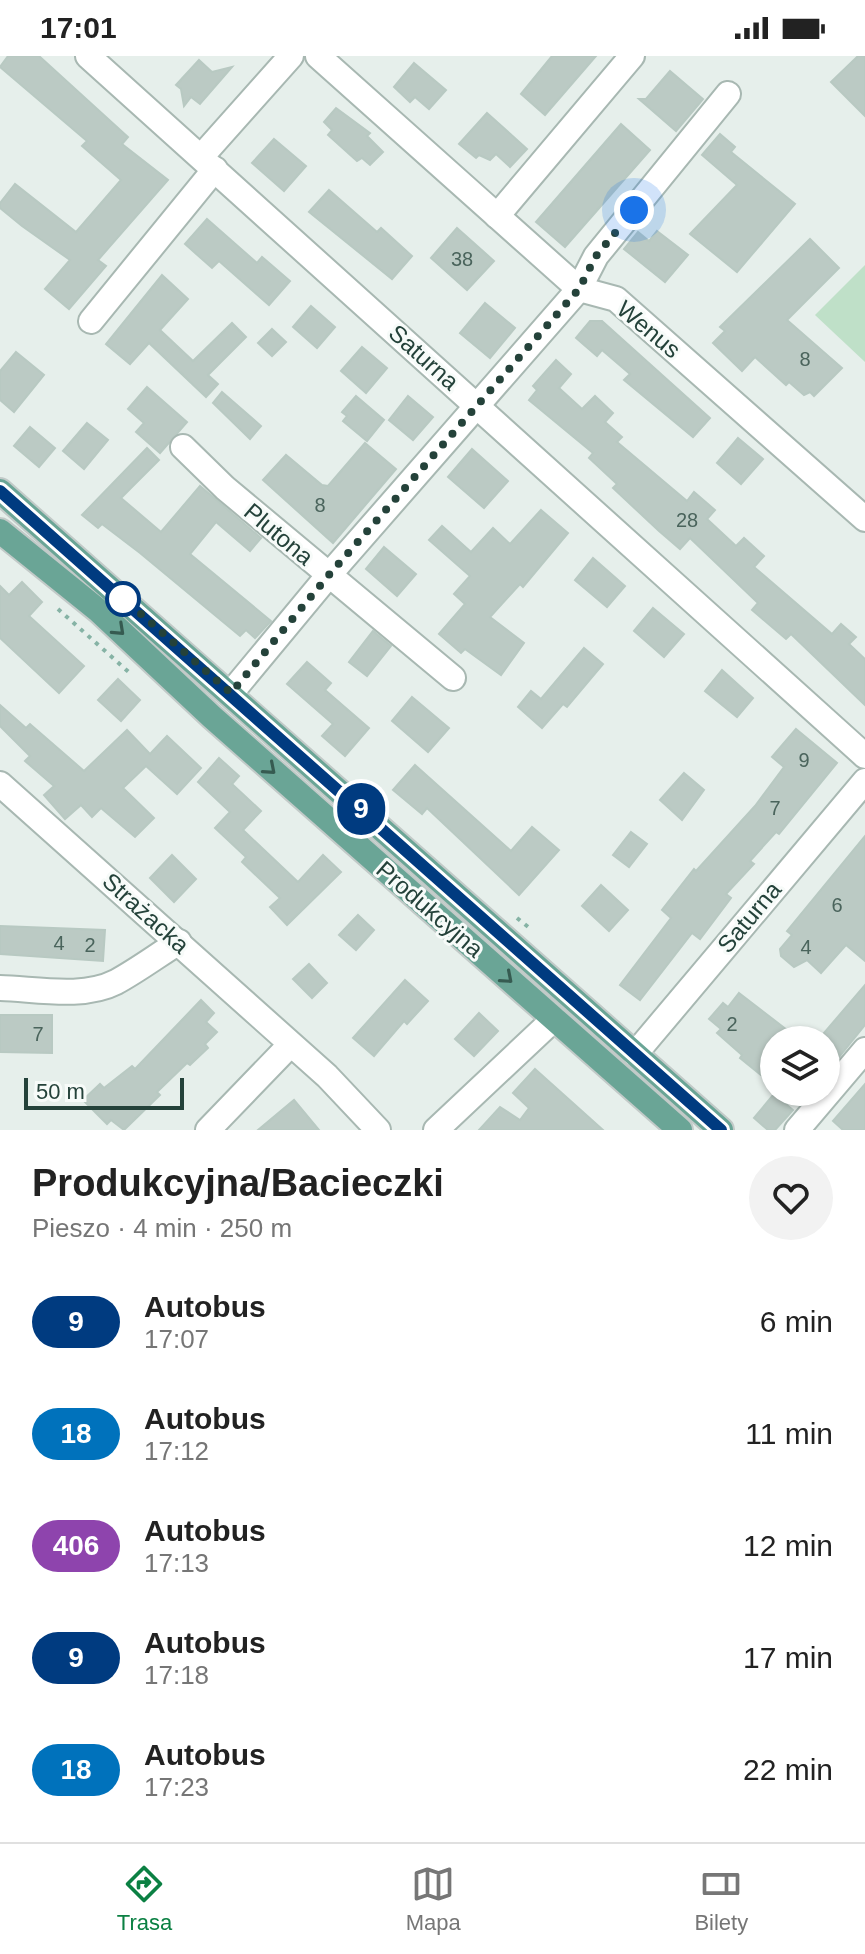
<!DOCTYPE html>
<html lang="pl">
<meta charset="utf-8">
<style>
body{margin:0;font-family:Arial,sans-serif;background:#f2f2f2;color:#222;height:100vh;display:flex;flex-direction:column;font-size:30px;white-space:nowrap}
*{box-sizing:border-box;margin:0}
p{font-size:26px;color:#767676}
.icon{flex:none;width:44px;height:44px;fill:none;stroke:currentColor;stroke-width:2;stroke-linecap:round;stroke-linejoin:round}
.map{position:relative;height:1074px;overflow:hidden}
.sheet{display:flex;flex-direction:column;background:#fff;flex:1}
.sheet>*{flex:none}
.badge{padding:0 16px;border-radius:26px;font-size:28px;line-height:52px}
.tools{position:absolute;left:760px;top:970px;display:grid;gap:16px}
.tools a{display:grid;place-items:center;width:80px;height:80px;border-radius:50%;background:#fff;box-shadow:0 2px 6px #0004;font-size:40px}
.scale{position:absolute;left:24px;bottom:20px;width:160px;box-sizing:border-box;padding-left:8px;border:4px solid #24423a;border-top:0;font-size:22px;line-height:28px;white-space:nowrap;color:#24423a;-webkit-text-stroke:6px #f7fbf9;paint-order:stroke}
.you{position:absolute;width:40px;height:40px;margin:-20px;border:6px solid #fff;border-radius:50%;background:#1a73e8;box-shadow:0 0 0 12px #1a73e833}
.map>.badge{position:absolute;translate:-50% -50%;box-shadow:0 0 0 4px #fff}
.round{display:grid;place-items:center;flex:none;width:84px;height:84px;border-radius:42px;background:#f2f2f2}
.overview{display:flex;align-items:center;justify-content:space-between;height:136px;padding:0 32px}
h1{font-size:38px;font-weight:600;line-height:60px}
ul{padding:0;list-style:none}
li{display:flex;align-items:center;gap:24px;height:112px;padding:0 32px}
li div{flex:1}
li b{display:block;font-size:30px}
li em{font-style:normal}
li .badge{min-width:88px;font-weight:700;text-align:center}
.status{display:flex;justify-content:space-between;align-items:center;height:56px;padding:0 40px;background:#fff;direction:ltr}
.status svg{height:22px;fill:currentColor}
.tabs{display:flex;justify-content:space-around;align-items:center;height:112px;border-top:2px solid #e0e0e0;background:#fff;font-size:22px;color:#767676}
.tabs a{display:grid;justify-items:center;gap:4px}
.tabs .selected{color:#0b8043}
.map>svg:first-child{display:block}
.green{fill:#bfe0c8}
.building{fill:#bbcac4;stroke:#b8c9c2;stroke-width:2}
.lines{fill:none;stroke-linecap:round;stroke-linejoin:round}
.minor-casing{stroke:#a8b8b2;stroke-width:28}
.major-casing{stroke:#c2cac8;stroke-width:28}
.path{stroke:#86b3a5;stroke-width:4;stroke-dasharray:4 6;stroke-linecap:butt}
.minor{stroke:#fff;stroke-width:24}
.major{stroke:#6aa596;stroke-width:24}
.oneway{stroke:#365b51}
.line-casing{stroke:#fff;stroke-width:18}
.line{stroke:#003b80;stroke-width:12}
.walk{stroke:#24423a;stroke-width:8;stroke-dasharray:0 14.4}
.stop-dot{fill:#fff;stroke:#003b80;stroke-width:4}
.labels{text-anchor:middle;dominant-baseline:central;stroke-width:6;stroke-linejoin:round;paint-order:stroke}
.number-label{font-size:20px;fill:#4a645c}
.street-label{font-size:24px;fill:#24423a;stroke:#f7fbf9}
</style>
<div class="status"><b>17:01</b><svg viewBox="0 0 49 12"><path d="M0 12V9h3v3zM5 12V6h3v6zM10 12V3h3v9zM15 12V0h3v12zM26 1h20v11H26zM47 4h2v5h-2z"/></svg></div>
<div class="map">
<svg width="865" height="1074" viewBox="0 0 865 1074">
<rect width="100%" height="100%" fill="#e6efeb"/>
<path class="green" d="M865,209v97l-50,-47z"/>
<g class="building">
<path d="M8,0h31l89,81 -6,7 46,36 -70,80 8,6 -37,43 -24,-20 25,-29 -48,-34 -22,-18v-5l15,-19 61,48 45,-52 -39,-34 5,-5 -87,-74z"/>
<path d="M552,0h44l-51,59 -24,-21z"/>
<path d="M858,0h7v60l-34,-34z"/>
<path d="M199,4l13,12 20,-5 -32,37 -9,-7 -7,9 -3,-17 -5,-4z"/>
<path d="M414,7l32,27 -17,19 -14,-12 -5,5 -16,-15z"/>
<path d="M670,15l33,28 -27,32 -37,-32h7z"/>
<path d="M336,52l34,25 -3,3 16,16 -13,13 -8,-7 -5,3 -29,-26 4,-5 -8,-8z"/>
<path d="M487,57l40,36 -17,18 -14,-13 -6,6 -11,-5 -3,3 -17,-14z"/>
<path d="M621,68l29,26 -85,97 -29,-25z"/>
<path d="M720,78l15,13 -4,5 64,52 -58,68 -47,-38 47,-49 -35,-30z"/>
<path d="M274,83l32,27 -22,25 -32,-28z"/>
<path d="M329,134l48,42 4,-4 31,28 -20,23 -83,-67z"/>
<path d="M207,163l50,44 5,-6 28,24 -21,24 -50,-44 -7,7 -27,-24z"/>
<path d="M457,172l37,33 -27,29 -36,-32z"/>
<path d="M657,175l31,24 -23,27 -41,-33 14,-17 11,9z"/>
<path d="M810,183l29,29 -52,52 55,48 -28,28 -4,-4 -6,3 -15,-13 -3,3 -31,-28 -13,14 -29,-28 12,-12 -5,-4z"/>
<path d="M162,219l26,24 -28,31 33,31 39,-38 14,14 -38,38 10,9 -12,13 -57,-54 -19,21 -24,-20z"/>
<path d="M485,247l30,25 -25,30 -30,-25z"/>
<path d="M311,250l24,21 -18,21 -24,-21z"/>
<path d="M590,265h12l108,97 -17,19 -69,-57 6,-6 -28,-24 -5,6 -21,-18z"/>
<path d="M272,273l14,13 -14,14 -14,-13z"/>
<path d="M362,291l25,21 -21,25 -25,-22z"/>
<path d="M16,296l28,23 -30,37 -14,-12v-29z"/>
<path d="M556,304l15,14 -12,14 23,21 13,-13 18,17 -8,9 17,15 -5,5 70,59 7,-9 21,18 -8,9 29,27 8,-8 20,18 -10,11 78,67 9,-10 15,13 -7,7 16,15v46l-74,-71 -5,5 -34,-29 6,-7 -68,-65 -10,11 -21,-18 -46,-43 4,-4 -28,-26 4,-5 -64,-53 8,-10 -4,-4z"/>
<path d="M147,331l40,35 -27,31 -24,-21 8,-9 -16,-14z"/>
<path d="M222,336l39,34 -11,13 -37,-36z"/>
<path d="M356,340l28,24 -17,21 -24,-20 4,-5 -5,-4z"/>
<path d="M408,340l25,21 -20,23 -24,-20z"/>
<path d="M87,367l21,17 -24,29 -21,-18z"/>
<path d="M30,371l25,21 -16,19 -25,-21z"/>
<path d="M738,382l25,21 -22,25 -24,-21z"/>
<path d="M365,387l31,26 -63,74 -70,-63 23,-25 36,30 6,1z"/>
<path d="M147,392l12,12 -38,38 40,34 39,-46 61,52 -11,13 -34,-29 -26,32 81,67 -16,17 -9,-8 -6,6 -100,-83 -38,-29 -4,4 -16,-13z"/>
<path d="M472,393l36,32 -24,27 -36,-31z"/>
<path d="M541,454l27,23 -45,54 -3,-3 -30,33 34,26 -23,32 -36,-26 -4,4 -22,-19 26,-30 -11,-10 16,-18 -41,-36 13,-14 29,26 22,-24 17,16z"/>
<path d="M384,491l32,27 -19,22 -31,-27z"/>
<path d="M593,502l32,28 -18,21 -32,-27z"/>
<path d="M22,526l20,20 -13,14 55,50 -25,27 -59,-55v-52l9,9z"/>
<path d="M653,552l31,26 -20,23 -30,-26z"/>
<path d="M373,575l18,15 -24,30 -18,-14z"/>
<path d="M584,592l19,16 -36,43 -4,-3 -21,24 -24,-21 13,-16 10,8z"/>
<path d="M307,606l24,21 -6,7 44,38 -24,28 -23,-20 11,-12 -46,-40z"/>
<path d="M722,614l31,28 -16,19 -32,-26z"/>
<path d="M118,623l22,21 -19,21 -23,-21z"/>
<path d="M412,641l37,31 -21,24 -36,-31z"/>
<path d="M0,649l26,23 4,-4 54,47 43,-41 23,24 17,-18 34,32 -24,26 -31,-28 -23,22 31,30 -19,19 -34,-29 -9,9 -11,-12 -16,14 -21,-24 10,-9 -29,-25 5,-5 -30,-30z"/>
<path d="M796,673l41,34 -58,71 -3,-2 -26,29 4,3 -28,30 5,4 -31,41 -8,-6 -52,67 -20,-15 51,-67 -9,-8 32,-41 2,2 59,-65 29,-39 -12,-10z"/>
<path d="M219,702l20,18 -7,8 29,27 -18,19 55,52 25,-27 18,17 -54,53 -17,-18 10,-9 -38,-36 4,-5 -31,-29 15,-16 -32,-30z"/>
<path d="M415,709l96,86 21,-24 27,23 -40,45 -92,-87 -5,6 -29,-24z"/>
<path d="M684,717l20,17 -22,30 -22,-20z"/>
<path d="M631,776l16,12 -18,23 -16,-12z"/>
<path d="M865,780v125l-19,-16 -25,28 -14,-13 -13,7 -13,-11 -1,-7 12,-14 -5,-4z"/>
<path d="M172,799l24,24 -22,23 -24,-24z"/>
<path d="M601,829l27,25 -19,21 -27,-25z"/>
<path d="M358,859l16,15 -18,20 -17,-15z"/>
<path d="M0,870l105,4 -2,31 -103,-7z"/>
<path d="M309,908l18,19 -15,15 -19,-19z"/>
<path d="M405,924l23,21 -21,23 -3,-3 -30,35 -21,-18z"/>
<path d="M865,929v40l-26,32 -13,-11v-6h-8z"/>
<path d="M739,937l61,47h-26v18l-13,17 -21,-17 2,-3 -25,-22 4,-4 -12,-10 14,-16 5,4z"/>
<path d="M201,944l13,13 -8,9 11,10 -12,12 3,4 -18,17 -3,-2 -30,29 3,3 -36,35 -13,-10 -4,4 -24,-24 17,-16 4,4 28,-22 3,3z"/>
<path d="M479,957l19,18 -24,25 -19,-17z"/>
<path d="M0,959h52v38l-52,-1z"/>
<path d="M535,1013l68,61h-124l21,-23 20,13 9,-12 -16,-15z"/>
<path d="M865,1028v46h-22l-10,-9z"/>
<path d="M774,1038l19,16 -18,20h-7l-14,-12z"/>
<path d="M294,1044l25,30h-61z"/>
</g>
<g class="lines">
<g class="minor-casing">
<g id="minor">
<path d="M88,0l777,700"/>
<path d="M318,0l261,233 37,10 249,220"/>
<path d="M201,101l90,-101"/>
<path d="M497,160l135,-160"/>
<path d="M91,265l124,-152"/>
<path d="M183,391l42,41 228,190"/>
<path d="M231,637l97,-117 251,-287 17,-33 132,-162"/>
<path d="M0,728l327,292 51,54"/>
<path d="M0,932c36,1 83,11 116,-6 22,-12 42,-27 63,-40"/>
<path d="M635,998l230,-273"/>
<path d="M208,1074l82,-85"/>
<path d="M436,1074l118,-111"/>
<path d="M797,1074l68,-80"/>
</g>
</g>
<g class="major-casing">
<g id="major">
<path d="M0,435l721,639"/>
<path d="M0,475l99,80 113,106 468,413"/>
</g>
</g>
<g class="path">
<path d="M58,553l74,66"/>
<path d="M517,862l15,12"/>
</g>
<use href="#minor" class="minor"/>
<use href="#major" class="major"/>
</g>
<defs><path id="oneway-chevron" d="M-2-3.5L2.5 0L-2 3.5" fill="none" stroke-width="1.6" stroke-linecap="round" stroke-linejoin="round" transform="scale(2)"/></defs>
<g class="oneway">
<use href="#oneway-chevron" transform="translate(119 574) rotate(43)"/>
<use href="#oneway-chevron" transform="translate(270 713) rotate(41)"/>
<use href="#oneway-chevron" transform="translate(507 922) rotate(41)"/>
</g>
<g class="lines">
<g class="line-casing">
<path id="line" d="M0,435l721,639"/>
</g>
<use href="#line" class="line"/>
<path class="walk" d="M123,543l-7,-7 115,101 97,-117 251,-287 17,-33 38,-46"/>
</g>
<circle class="stop-dot" cx="123" cy="543" r="16"/>
<g class="labels">
<g class="number-label">
<text x="462" y="203">38</text>
<text x="805" y="303">8</text>
<text x="320" y="449">8</text>
<text x="687" y="464">28</text>
<text x="804" y="704">9</text>
<text x="775" y="752">7</text>
<text x="837" y="849">6</text>
<text x="59" y="887">4</text>
<text x="90" y="889">2</text>
<text x="806" y="891">4</text>
<text x="732" y="968">2</text>
<text x="38" y="978">7</text>
</g>
<g class="street-label">
<text transform="translate(649 273) rotate(40)">Wenus</text>
<text transform="translate(424 301) rotate(42)">Saturna</text>
<text transform="translate(279 478) rotate(40)">Plutona</text>
<text transform="translate(430 853) rotate(41)">Produkcyjna</text>
<text transform="translate(146 857) rotate(42)">Strażacka</text>
<text transform="translate(749 861) rotate(-50)">Saturna</text>
</g>
</g>
</svg>
<div class="tools">
<a><svg class="icon" aria-label="layers" viewBox="0 0 24 24"><path d="M12 4l9 5-9 5-9-5zM3 14l9 5 9-5"/></svg></a>
</div>
<div class="scale">50 m</div>
<div class="you" style="left:634px;top:154px"></div>
<b class="badge" style="left:361px;top:753px;background:#003b80;color:#fff">9</b>
</div>
<section class="sheet">
<div class="overview"><div><h1>Produkcyjna/Bacieczki</h1><p>Pieszo · 4 min · 250 m</p></div><a class="round"><svg class="icon" aria-label="heart" viewBox="0 0 24 24"><path d="M12 20l-8-8c-3-5 5-10 8-4 3-6 11-1 8 4z"/></svg></a></div>
<ul>
<li><span class="badge" style="background:#003b80;color:#fff">9</span><div><b>Autobus</b><p>17:07</p></div><em>6 min</em></li>
<li><span class="badge" style="background:#0072bc;color:#fff">18</span><div><b>Autobus</b><p>17:12</p></div><em>11 min</em></li>
<li><span class="badge" style="background:#8e44ad;color:#fff">406</span><div><b>Autobus</b><p>17:13</p></div><em>12 min</em></li>
<li><span class="badge" style="background:#003b80;color:#fff">9</span><div><b>Autobus</b><p>17:18</p></div><em>17 min</em></li>
<li><span class="badge" style="background:#0072bc;color:#fff">18</span><div><b>Autobus</b><p>17:23</p></div><em>22 min</em></li>
</ul>
</section>
<nav class="tabs">
<a class="selected"><svg class="icon" aria-label="directions" viewBox="0 0 24 24"><path d="M12 3l9 9-9 9-9-9zM9 14v-3h6M13 9l2 2-2 2"/></svg>Trasa</a>
<a><svg class="icon" aria-label="map" viewBox="0 0 24 24"><path d="M3 6l6-2 6 2 6-2v14l-6 2-6-2-6 2zM9 4v14M15 6v14"/></svg>Mapa</a>
<a><svg class="icon" aria-label="tickets" viewBox="0 0 24 24"><path d="M3 7h18v10H3zM15 7v10"/></svg>Bilety</a>
</nav>
